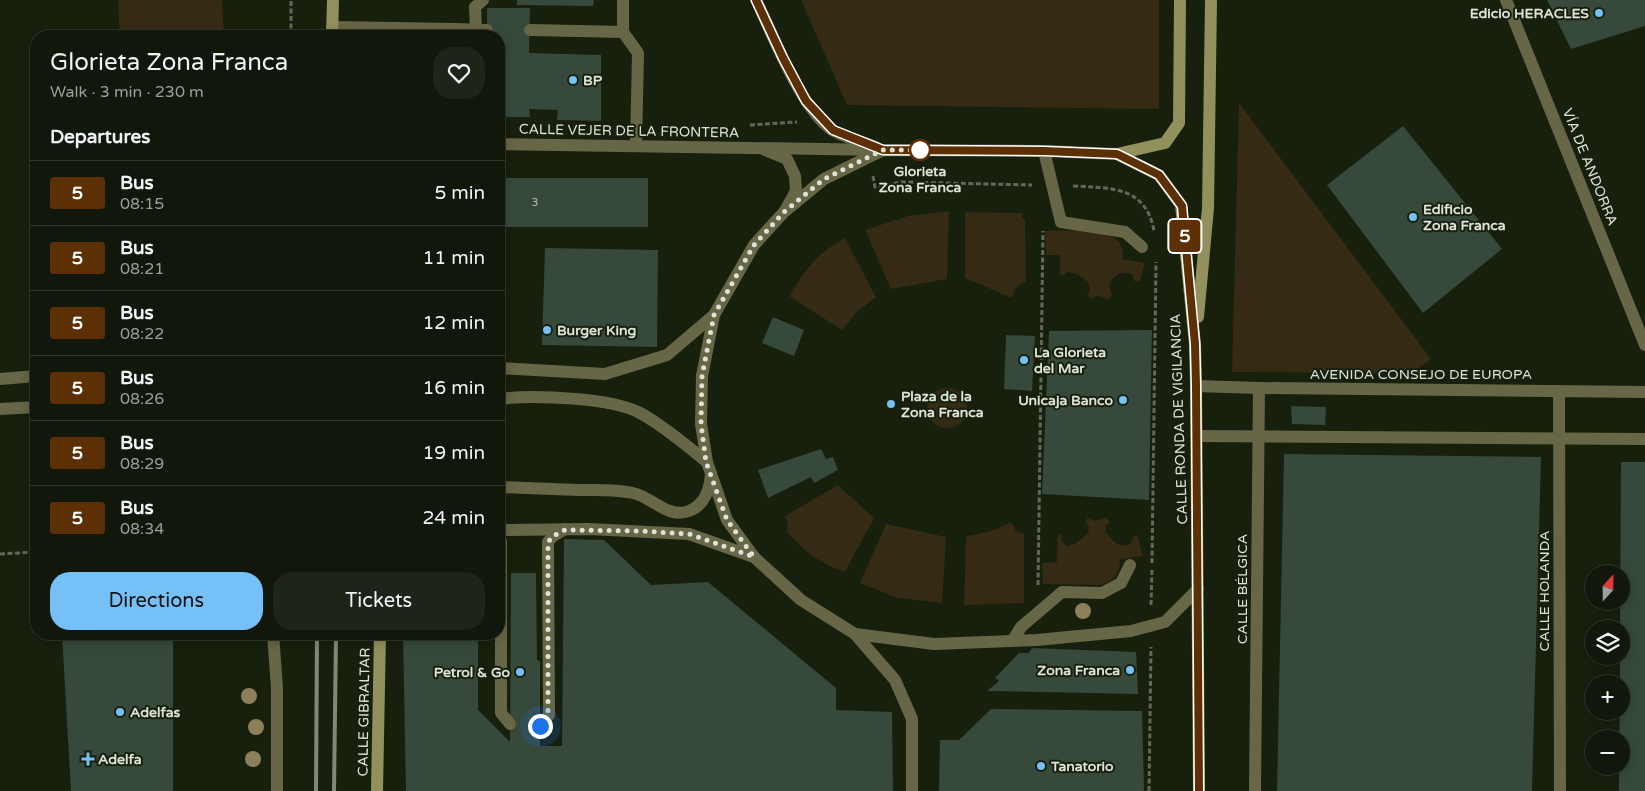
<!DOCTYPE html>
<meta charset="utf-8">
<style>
body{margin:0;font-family:"Varela Round",sans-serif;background:#1e2418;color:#f1f3f6;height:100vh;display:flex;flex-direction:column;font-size:19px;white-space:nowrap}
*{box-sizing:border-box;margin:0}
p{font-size:16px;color:#9c9f9c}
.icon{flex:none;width:28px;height:28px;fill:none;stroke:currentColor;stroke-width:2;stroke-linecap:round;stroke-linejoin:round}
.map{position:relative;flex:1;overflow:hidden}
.details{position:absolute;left:30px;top:30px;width:475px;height:610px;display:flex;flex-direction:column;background:#11170a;border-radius:20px;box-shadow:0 2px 12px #0003,0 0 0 1px #30362b}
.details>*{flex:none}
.badge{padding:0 10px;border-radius:4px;font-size:18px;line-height:32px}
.needle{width:32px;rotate:21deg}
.buttons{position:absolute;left:1585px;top:565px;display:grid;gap:10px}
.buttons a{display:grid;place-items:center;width:45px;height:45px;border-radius:50%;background:#11170a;box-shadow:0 2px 12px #0003,0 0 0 1px #30362b;font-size:25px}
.you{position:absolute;width:25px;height:25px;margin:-12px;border:4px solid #fff;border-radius:50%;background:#1a73e8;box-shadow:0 0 0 8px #1a73e833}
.map>.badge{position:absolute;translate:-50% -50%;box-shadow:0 0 0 2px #fff}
h2{padding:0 20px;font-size:19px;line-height:45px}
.round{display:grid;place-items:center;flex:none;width:52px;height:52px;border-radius:20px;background:#1e2418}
.head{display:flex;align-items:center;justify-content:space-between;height:85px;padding:0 20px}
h1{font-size:24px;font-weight:600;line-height:38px}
.button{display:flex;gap:10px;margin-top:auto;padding:10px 20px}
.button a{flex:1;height:58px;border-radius:20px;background:#75c0f6;color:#111;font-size:20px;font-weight:600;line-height:58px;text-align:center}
.button a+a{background:#1e2418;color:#f1f3f6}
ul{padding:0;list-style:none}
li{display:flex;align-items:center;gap:15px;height:65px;padding:0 20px;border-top:1px solid #30362b}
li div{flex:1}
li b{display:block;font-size:19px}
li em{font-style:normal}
li .badge{min-width:55px;font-weight:700;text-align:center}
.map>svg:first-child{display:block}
.green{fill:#352a14}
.building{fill:#36493a}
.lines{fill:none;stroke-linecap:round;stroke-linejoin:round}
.path{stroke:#62695a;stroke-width:3;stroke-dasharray:5 2.5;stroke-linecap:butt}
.service{stroke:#676646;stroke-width:12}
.minor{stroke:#676646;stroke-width:12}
.tertiary{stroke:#676646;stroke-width:12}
.secondary{stroke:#92905c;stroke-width:12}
.rail{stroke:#818879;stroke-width:4}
.tree{fill:#8c805b}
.line-casing{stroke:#fff;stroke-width:11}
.line{stroke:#5d2f04;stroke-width:8}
.walk{stroke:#dde3d7;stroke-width:5;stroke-dasharray:0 9}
.poi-dot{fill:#75c0f6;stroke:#171f0d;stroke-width:2}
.stop-dot{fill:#fff;stroke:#5d2f04;stroke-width:2.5}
.labels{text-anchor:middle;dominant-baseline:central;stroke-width:4;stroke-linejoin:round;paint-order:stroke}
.number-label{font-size:11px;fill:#b3bcb0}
.poi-label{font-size:14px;font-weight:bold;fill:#dde3d7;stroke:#171f0d;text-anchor:start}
.street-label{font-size:14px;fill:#dde3d7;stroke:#171f0d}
.stop-label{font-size:14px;font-weight:bold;fill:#dde3d7;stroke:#171f0d}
</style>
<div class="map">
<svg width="1645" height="791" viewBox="0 0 1645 791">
<rect width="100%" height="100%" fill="#171f0d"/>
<g class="green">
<path d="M118,0h104l2,36h-104z"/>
<path d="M801,0h358v109l-312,-4z"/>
<path d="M1239,103l192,256 -19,14 -180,-1z"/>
<path d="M949,211l-2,68 -56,10 -26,-59 43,-14z"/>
<path d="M965,212l57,1v4l3,3 1,62c-9,3 -12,7 -14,16l-47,-20z"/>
<path d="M1045,231c19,0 64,-5 75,13 3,5 3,10 3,15l22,4 -5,18h-6l-2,-7c-10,-4 -20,2 -23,12l3,9 -3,4 -13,-3 -5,3 -4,-4 3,-4 -2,-9 -11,-8 -9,-2 -4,3h-4v-20h-14z"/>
<path d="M845,238l31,59 -19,15 -15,18 -53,-34c17,-27 27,-42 56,-58z"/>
<circle cx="947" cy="408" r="20"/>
<path d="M838,485l36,33 -29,54c-28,-10 -38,-19 -58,-40l1,-8 -3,-8z"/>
<path d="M1088,517l7,4 11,-4 4,6 -4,2 -1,6c7,9 13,18 25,13l3,-7 4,-2 6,21 -23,3c1,14 -7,23 -20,26l-57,-1 -1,-21 15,-1 1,-28h3l1,7 5,5 8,-2 13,-11 1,-6 -4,-5z"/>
<path d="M1011,522l5,9 8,3v69l-60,2 2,-69c16,-2 31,-6 45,-14z"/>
<path d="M886,524l60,13 -4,66 -44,-5 -38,-15z"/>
</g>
<g class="building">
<path d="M517,0h77l-1,6 -76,-1z"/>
<path d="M1547,0h98v26l-74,23z"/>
<path d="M487,8h43l-1,45 72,2v66l-44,-1 1,-10 -29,-1 1,8h-31v-81h-12z"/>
<path d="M1403,126l99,123 -79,64 -96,-128z"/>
<rect x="499" y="178" width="149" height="49"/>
<path d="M545,248l113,2 -1,97 -115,-2z"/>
<path d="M773,317l31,13 -10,26 -32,-13z"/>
<path d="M1152,330l-3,170 -107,-6 7,-163z"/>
<path d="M1006,335l29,1 -3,55 -28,-2z"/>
<path d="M1291,406l35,1 -1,18 -33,-1z"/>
<path d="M821,449l5,10 7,-2 5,13 -24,13 -3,-6 -43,21 -10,-28z"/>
<path d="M1284,454l257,3 -9,334h-255z"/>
<path d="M1621,462h24v329h-26v-25h2v-27h-2l1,-28h1v-27h-1v-28h1v-27h-1z"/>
<path d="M564,539l40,1 47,45 57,-3 128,106v22l56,2 1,79h-487l-3,-157h75v76l32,32 1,-169h25l1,87 3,1v85h22z"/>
<path d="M62,634h111v157h-102z"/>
<path d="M1032,648l104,4 2,42 -151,-3 12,-10 -4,-3 24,-25h10z"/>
<path d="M991,709l151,2 2,80h-205l1,-51h19z"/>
</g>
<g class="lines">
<g class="path">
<path d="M291,36v-36"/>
<path d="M750,125l47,-3"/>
<path d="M873,176l2,11 26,-5 131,3"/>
<path d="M1073,186c38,2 73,0 81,45"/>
<path d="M0,554l36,-2"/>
<path d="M1152,563l4,-301"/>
<path d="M1038,585l5,-354"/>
<path d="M1151,605l1,-36"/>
<path d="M1149,791l2,-144"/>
</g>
<g class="service">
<path d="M623,0v32l15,21 -2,93"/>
<path d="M1506,0l139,345"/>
<path d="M332,27l123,2v7"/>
<path d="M455,29l32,1"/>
<path d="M476,29l-1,-22 8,-7"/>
<path d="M530,30l93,2"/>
<path d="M1044,151l17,71 64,10 17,15"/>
<path d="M1196,386l63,2 386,4"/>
<path d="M1559,391l1,400"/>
<path d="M1197,436l448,3"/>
<path d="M499,487c27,1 53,2 80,3 18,0 36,-1 54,3 19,4 35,26 56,18 16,-6 21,-23 22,-37"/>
<path d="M499,539l2,2v172l9,11"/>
<path d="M1013,640l8,-13 41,-35 40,1 19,-10 9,-18"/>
<path d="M540,726l9,-11 -1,-173 5,-6 12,-7"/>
<path d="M1255,791l4,-403"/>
</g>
<g class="minor">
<path d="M756,0c17,35 45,109 76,130 11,7 31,12 44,17"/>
<path d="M499,144l384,6"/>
<path d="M765,150l22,9 8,17 1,15 -10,18"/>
<path d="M499,530l90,-1 100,5 65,23"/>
<path d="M855,634l40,46 17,39v72"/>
</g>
<g class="tertiary">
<path d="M1117,154l-73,-3 -161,-1 -59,29 -40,33 -30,33 -40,70 -12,61 -1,48 6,38 20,58 27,37 47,43 54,34 79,10 103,-4 94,-9 34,-9 33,-33"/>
<path d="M499,368l106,6 62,-19 47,-40"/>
<path d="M0,379l36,-3"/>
<path d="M499,399c33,-4 114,-2 143,15 23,13 44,31 65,48"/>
<path d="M0,409l36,-2"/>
<path d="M273,634l4,54v103"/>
</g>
<g class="secondary">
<path d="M332,36l1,-36"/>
<path d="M1117,154l42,21 22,30 14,139 1,42 3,405"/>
<path d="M1117,154l48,-11 14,-20 1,-123"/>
<path d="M1198,317l10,-109 3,-208"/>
<path d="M377,791l3,-157"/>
</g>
<g class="rail">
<path d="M316,791l1,-157"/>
<path d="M334,791l2,-157"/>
</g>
</g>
<g class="tree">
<circle cx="1083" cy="611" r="8"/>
<circle cx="249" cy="696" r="8"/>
<circle cx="256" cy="727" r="8"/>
<circle cx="253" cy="759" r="8"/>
</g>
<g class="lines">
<g class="line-casing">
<path id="line" d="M756,0l27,58 23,43 27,29 50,20 161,1 73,3 42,21 23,31 13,138 1,42 3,405"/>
</g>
<use href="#line" class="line"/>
<path class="walk" d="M540,726l8,-11v-173l5,-6 12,-6 75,1 49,3 65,23 -27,-37 -21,-58 -5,-38 1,-48 12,-61 40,-70 30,-33 40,-33 59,-29h37"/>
</g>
<g class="poi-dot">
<circle cx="1599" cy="13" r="5"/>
<circle cx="573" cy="80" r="5"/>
<circle cx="1413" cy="217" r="5"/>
<circle cx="547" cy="330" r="5"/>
<circle cx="1024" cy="360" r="5"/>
<circle cx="1123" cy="400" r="5"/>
<circle cx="891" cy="404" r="5"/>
<circle cx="1130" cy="670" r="5"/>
<circle cx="520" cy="672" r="5"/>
<circle cx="120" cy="712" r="5"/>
<path d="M85.5 751.5h5v5h5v5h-5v5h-5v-5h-5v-5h5z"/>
<circle cx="1041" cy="766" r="5"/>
</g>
<circle class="stop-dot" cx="920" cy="150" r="10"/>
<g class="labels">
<g class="number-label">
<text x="535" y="202">3</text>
</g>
<g class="poi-label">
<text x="1589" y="13" text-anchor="end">Edicio HERACLES</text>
<text x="583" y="80">BP</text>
<text x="1423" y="209">Edificio<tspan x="1423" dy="16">Zona Franca</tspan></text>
<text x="557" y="330">Burger King</text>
<text x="1034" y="352">La Glorieta<tspan x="1034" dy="16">del Mar</tspan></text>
<text x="901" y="396">Plaza de la<tspan x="901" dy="16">Zona Franca</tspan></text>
<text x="1113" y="400" text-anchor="end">Unicaja Banco</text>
<text x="1120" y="670" text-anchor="end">Zona Franca</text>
<text x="510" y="672" text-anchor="end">Petrol &amp; Go</text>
<text x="130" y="712">Adelfas</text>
<text x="98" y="759">Adelfa</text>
<text x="1051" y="766">Tanatorio</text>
</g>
<g class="street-label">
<text transform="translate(629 131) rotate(1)">CALLE VEJER DE LA FRONTERA</text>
<text transform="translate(1590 167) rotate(68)">VÍA DE ANDORRA</text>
<text x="1421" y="374">AVENIDA CONSEJO DE EUROPA</text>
<text transform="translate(1179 419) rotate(-92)">CALLE RONDA DE VIGILANCIA</text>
<text transform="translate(1242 589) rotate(-90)">CALLE BÉLGICA</text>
<text transform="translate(1544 591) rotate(-90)">CALLE HOLANDA</text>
<text transform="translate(364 712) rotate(-89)">CALLE GIBRALTAR</text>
</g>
<g class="stop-label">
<text x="920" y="171">Glorieta<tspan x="920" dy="16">Zona Franca</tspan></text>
</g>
</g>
</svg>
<div class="buttons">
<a><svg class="needle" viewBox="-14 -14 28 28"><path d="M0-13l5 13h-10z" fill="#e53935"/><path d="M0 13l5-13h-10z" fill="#9c9f9c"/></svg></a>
<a><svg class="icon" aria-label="layers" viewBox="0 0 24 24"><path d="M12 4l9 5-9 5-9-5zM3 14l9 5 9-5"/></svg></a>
<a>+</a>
<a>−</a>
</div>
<div class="you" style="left:540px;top:726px"></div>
<b class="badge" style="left:1185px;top:236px;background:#5d2f04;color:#fff">5</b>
<section class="details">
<div class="head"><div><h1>Glorieta Zona Franca</h1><p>Walk · 3 min · 230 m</p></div><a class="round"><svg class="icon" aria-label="heart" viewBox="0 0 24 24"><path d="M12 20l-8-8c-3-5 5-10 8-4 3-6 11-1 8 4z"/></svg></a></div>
<h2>Departures</h2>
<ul>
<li><span class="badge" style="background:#5d2f04;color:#fff">5</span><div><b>Bus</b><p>08:15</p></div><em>5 min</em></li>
<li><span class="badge" style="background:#5d2f04;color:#fff">5</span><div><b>Bus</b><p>08:21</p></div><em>11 min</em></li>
<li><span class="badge" style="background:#5d2f04;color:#fff">5</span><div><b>Bus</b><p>08:22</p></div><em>12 min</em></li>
<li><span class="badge" style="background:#5d2f04;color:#fff">5</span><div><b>Bus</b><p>08:26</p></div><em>16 min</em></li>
<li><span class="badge" style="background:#5d2f04;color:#fff">5</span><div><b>Bus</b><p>08:29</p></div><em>19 min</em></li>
<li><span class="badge" style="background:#5d2f04;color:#fff">5</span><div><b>Bus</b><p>08:34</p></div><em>24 min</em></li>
</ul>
<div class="button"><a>Directions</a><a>Tickets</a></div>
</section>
</div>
